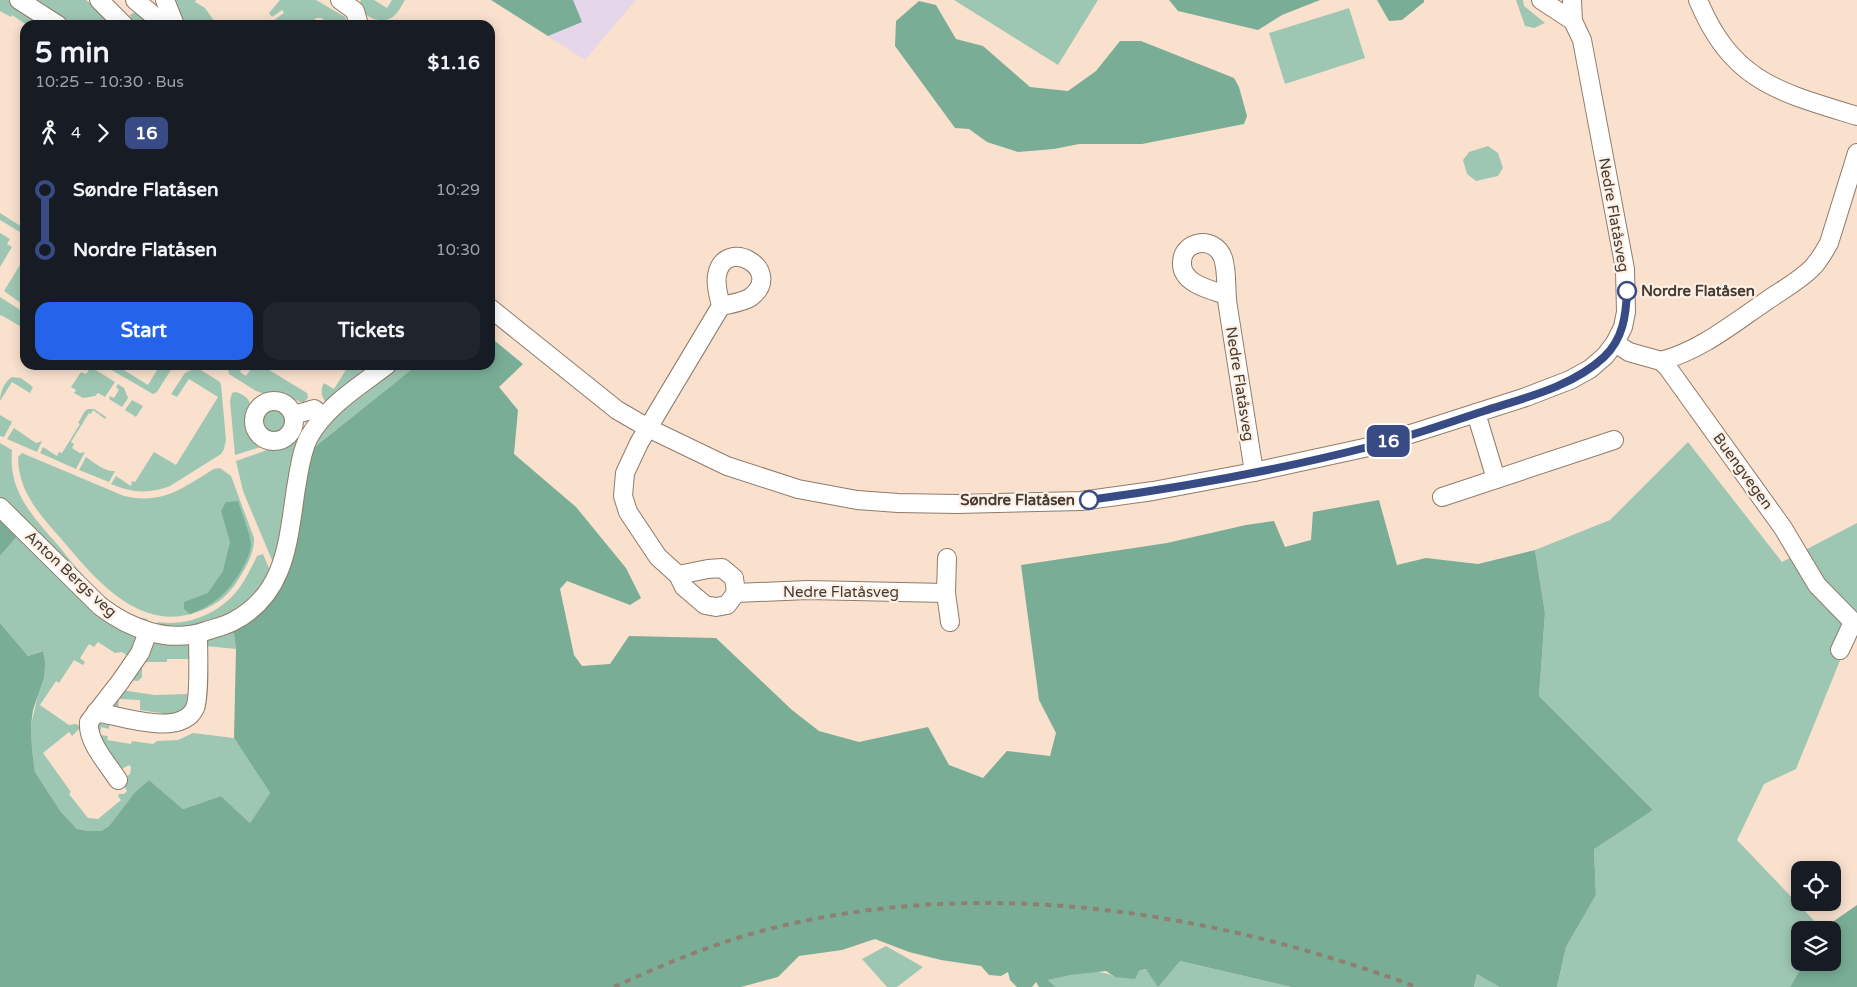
<!DOCTYPE html>
<meta charset="utf-8">
<style>
body{margin:0;font-family:"Varela Round",sans-serif;background:#20242c;color:#f1f3f6;height:100vh;display:flex;flex-direction:column;font-size:19px;white-space:nowrap}
*{box-sizing:border-box;margin:0}
p{font-size:16px;color:#9ea1a6}
.icon{flex:none;width:28px;height:28px;fill:none;stroke:currentColor;stroke-width:2;stroke-linecap:round;stroke-linejoin:round}
.map{position:relative;flex:1;overflow:hidden}
.sheet{position:absolute;left:20px;top:20px;width:475px;height:350px;display:flex;flex-direction:column;background:#171b24;border-radius:15px;box-shadow:0 2px 12px #0003}
.sheet>*{flex:none}
.badge{padding:0 10px;border-radius:8px;font-size:18px;line-height:32px}
.controls{position:absolute;left:1791px;top:861px;display:grid;gap:10px}
.controls a{display:grid;place-items:center;width:50px;height:50px;border-radius:10px;background:#171b24;box-shadow:0 2px 12px #0003;font-size:25px}
.map>.badge{position:absolute;translate:-50% -50%;box-shadow:0 0 0 2px #fff}
.legs{display:flex;align-items:center;gap:8px;height:55px;padding:0 15px;font-size:16px}
.legs p{margin-inline-start:auto}
.overview{display:flex;align-items:center;justify-content:space-between;height:85px;padding:0 15px}
h1{font-size:28px;font-weight:800;line-height:38px}
.cta{display:flex;gap:10px;margin-top:auto;padding:10px 15px}
.cta a{flex:1;height:58px;border-radius:15px;background:#2563eb;color:#fff;font-size:20px;font-weight:800;line-height:58px;text-align:center}
.cta a+a{background:#20242c;color:#f1f3f6}
ul{padding:0 15px;list-style:none}
li{display:flex;align-items:center;gap:18px;height:60px;font-size:19px}
li i{display:grid;place-items:center;width:8px;height:100%;margin:0 6px;background:currentColor}
li i::after{content:'';width:12px;height:12px;margin:-6px;border:4px solid;border-radius:50%;background:#171b24}
li p{margin-inline-start:auto}
li:first-child i{background:linear-gradient(#0000 50%,currentColor 0)}
li:last-child i{background:linear-gradient(currentColor 50%,#0000 0)}
.map>svg:first-child{display:block}
.education{fill:#e5d6e9}
.green{fill:#9ec7b3}
.forest{fill:#79ad96}
.lines{fill:none;stroke-linecap:round;stroke-linejoin:round}
.minor-casing{stroke:#907b69;stroke-width:20}
.minor{stroke:#fff;stroke-width:18}
.rail{stroke:#8e7f72;stroke-width:4;stroke-dasharray:6 6;stroke-linecap:butt}
.line-1-casing{stroke:#fff;stroke-width:11}
.line-1{stroke:#394b85;stroke-width:8}
.stop-1-dot{fill:#fff;stroke:#394b85;stroke-width:2.5}
.labels{text-anchor:middle;dominant-baseline:central;stroke-width:4.5;stroke-linejoin:round;paint-order:stroke}
.street-label{font-size:15px;fill:#443b33;stroke:#fff0e5}
.stop-label{font-size:15px;font-weight:bold;fill:#443b33;stroke:#fff0e5;text-anchor:start}
</style>
<div class="map">
<svg width="1857" height="987" viewBox="0 0 1857 987">
<rect width="100%" height="100%" fill="#f9e1ce"/>
<path class="education" d="M491,0h145l-51,60z"/>
<g class="green">
<path d="M0,0h8l39,25h-20l-15,-10 -1,2 -11,-6z"/>
<path d="M31,0h55l29,25h-45z"/>
<path d="M171,0h25l-1,2 10,6 12,17h-35z"/>
<path d="M280,0h36l29,17 3,8h-23v-4l-4,-3h-5l-3,4v3h-35l-4,-5 10,-7 -2,-3 -10,7 -3,-4z"/>
<path d="M361,0h13l13,8 5,-8h13c-3,4 -5,10 -9,14 -12,13 -30,4 -38,-8z"/>
<path d="M954,0h144l-40,65z"/>
<path d="M1516,0h7l1,6 21,17 -11,5 -9,-2z"/>
<path d="M1349,8l16,50 -80,26 -16,-51z"/>
<path d="M140,12l16,13h-23l-3,-10 3,-2z"/>
<path d="M1488,146l10,7 5,15 -5,8 -22,5 -9,-7 -4,-14 6,-8z"/>
<path d="M0,213l22,14 3,-5v13l-25,-15z"/>
<path d="M0,233l10,6 -3,5 5,3 -12,20z"/>
<path d="M25,257v35l-4,6 4,3v5l-21,-15z"/>
<path d="M0,297l25,16v16l-24,-14 -1,1z"/>
<path d="M103,365h13l32,20 12,-20h14l-17,27 -4,2z"/>
<path d="M227,365h17l-4,7 6,4 6,-9 -2,-2h11l46,28 1,5 -5,5 -19,-8 -22,-2 -6,-2 -27,-17z"/>
<path d="M349,365h29l-51,38c-6,-5 -7,-14 -3,-20l10,6z"/>
<path d="M395,365h22l-106,85 13,-25z"/>
<path d="M91,367l24,15 -10,15 -7,-4 -3,3 -12,2 -9,-5 2,-3 -5,-3 10,-15 5,2z"/>
<path d="M193,369h6l21,13 1,3 5,55 -2,9 -3,5 -51,32c-21,8 -38,7 -59,-2l5,-8 15,10 1,-5 3,1 19,-30 22,13 42,-68 -29,-18 -12,18 -6,-3 14,-21z"/>
<path d="M12,377l9,1 12,9 -3,6 -18,-11 -12,19c0,-9 4,-19 12,-24z"/>
<path d="M118,384l6,4 4,10 -6,9 -13,-8 1,-3 4,2 5,-8 -3,-3z"/>
<path d="M235,392c6,1 15,6 15,13 0,4 -4,7 -4,11 -2,14 7,24 18,30l-29,9 -5,-54 2,-8z"/>
<path d="M132,400l11,6 -7,11 -11,-7z"/>
<path d="M88,409h6l12,8 -1,2 -12,-9 -2,4 -2,-1 -18,29 3,2 -2,4 8,5 5,-1 -9,17 -36,-16 3,-6 14,9 2,-4 3,1 18,-29 -2,-1 7,-12z"/>
<circle cx="274" cy="421" r="11"/>
<path d="M0,415l12,7 -8,15 -4,-1z"/>
<path d="M310,425c-6,12 -12,25 -15,38 -7,25 -7,51 -12,75 -8,38 -30,69 -65,84 -21,8 -42,10 -63,6l3,-6c31,5 64,-10 82,-35 7,-10 12,-21 17,-31l6,-2 6,14 5,-3 -31,-74 -7,-30 34,-12 15,-3 13,-8z"/>
<path d="M14,428l22,15 6,-2 -5,11 -30,-13z"/>
<path d="M1688,442l94,120 75,-39v104l-3,-1 -58,143 -32,15 -27,56 85,89 -22,1v32l4,1 -14,24h-233l9,-40 30,-52 -2,-47 59,-38 -114,-114 6,-83 -10,-63 75,-30z"/>
<path d="M0,443l12,7c-1,13 0,26 5,38 8,21 25,39 40,56 23,28 52,67 90,75l1,3 -32,-11 -116,-112z"/>
<path d="M22,453l102,43c39,9 58,-8 90,-27l6,-1 11,8 23,62c1,15 -10,33 -18,45 -9,14 -23,24 -39,29 -57,21 -101,-32 -134,-71 -22,-25 -45,-49 -45,-84z"/>
<path d="M86,457c10,7 19,15 29,14l-6,11 -30,-12z"/>
<path d="M20,533l120,102 1,5 -13,16 -6,-4 -7,1 -17,-11 -4,5 -5,-3 -9,14 5,4 -2,3 -9,-5 -15,23 -3,-2 -16,24 29,20 7,-1 5,3 -9,9 -3,-4 -26,21 28,39 -2,2 19,24 10,1 23,-19 -3,-4 1,-2h5l3,-3 -4,-8v-4l7,-5 1,-7 -2,-2 -7,4h-3l-23,-28 1,-21 13,-2 -1,11 -8,-2 -1,8 8,1 -1,4 24,4 1,-3 21,3 4,-3 21,-1 15,-7 41,5 36,55 -20,30 -29,-27 -38,13 -34,-29 -14,12 -26,34 -8,5h-12l-12,-2 -16,-17 -26,-40 -3,-23 -1,-24 7,-30 4,-44 -14,5 -28,-33v-67z"/>
<path d="M233,626l3,23 -30,-3 1,-9z"/>
<path d="M152,640l39,1 1,18h-25v3h-25v15l-4,4 -8,-1z"/>
<path d="M121,690l34,5 32,-1 2,-2 -2,19 -19,5 -8,-3 -20,-3v-10l-21,-1 -1,11 -7,-2z"/>
<path d="M886,946l37,21 -26,20h-10l-25,-28z"/>
<path d="M1180,961l111,26h-235l-8,-7c20,-5 49,-14 67,-3z"/>
<path d="M1477,974l22,13h-25z"/>
</g>
<g class="forest">
<path d="M491,0h82l9,22 -34,14z"/>
<path d="M1169,0h151l-38,15 -24,15 -80,-19z"/>
<path d="M1377,0h47v2l-22,18 -13,1z"/>
<path d="M919,1l17,4 20,34 27,7 47,41 38,4 28,-20 24,-30h21l93,37 5,9 8,29 -3,8 -102,20h-63l-25,5 -36,3 -31,-10 -18,-13 -14,-1 -60,-82 1,-25z"/>
<path d="M490,337l33,27 -24,23 19,23 -4,44 62,53 50,61 15,30 -11,7 -63,-24 -7,8 14,66 8,11 28,-2 19,-28 87,2 76,72 27,21 40,11 69,-15 21,38 34,13 24,-27 43,5 6,-23 -17,-33 -18,-135 146,-22 79,-18 28,-4 11,26 26,-7 2,-28 66,-12 18,65 29,-7 52,6 57,-14 10,63 -6,83 114,114 -59,39 2,46 -30,52 -9,40h-58l-22,-13 -3,13h-183l-111,-26 -22,26 -12,-18 -7,2 -4,8 -20,-2 -9,-6 -36,4 -22,5 8,7h-17l-3,-5 -4,5h-15l-7,-7 -2,-8 -7,4 -12,-1 -8,-9 -40,-6 -32,-8 -34,-13 -33,11 -43,6 -21,21 -37,10h-741v-364l28,33 15,-5 2,12 -1,14 -11,33 -2,15 1,24 3,23 26,40 16,17 12,2h12l8,-5 26,-34 14,-12 34,29 38,-13 29,27 20,-30 -36,-55 2,-89 -3,-23 37,-29 41,-147 106,-85h73z"/>
<path d="M238,501c3,10 13,35 13,44 -1,8 -4,15 -8,22 -12,23 -28,38 -53,47l-6,-5v-7l24,-9 15,-22 7,-29 -9,-31 5,-9z"/>
<path d="M0,514l20,19 -20,23z"/>
<path d="M1857,905v82h-67l14,-24 28,-1v-32h-11z"/>
</g>
<g class="lines">
<g class="minor-casing">
<g id="minor">
<path d="M19,0l39,25"/>
<path d="M99,0l25,25"/>
<path d="M135,0l30,25"/>
<path d="M165,0l10,25"/>
<path d="M340,0l15,11 4,14"/>
<path d="M1541,0l32,21"/>
<path d="M1698,0c34,82 81,92 159,116"/>
<path d="M1226,295c-14,-5 -44,-11 -44,-31 -1,-24 33,-29 41,-6 5,15 2,33 5,49 9,55 17,110 26,165"/>
<path d="M490,308l127,102 31,18 79,38 71,23 59,11 41,3 59,1 124,-3 72,-10 101,-19 119,-26 153,-49 44,-17 20,-11 15,-13 10,-13 8,-16 3,-15 -1,-43 -43,-229 -9,-19 -1,-21"/>
<path d="M1615,343l14,9 32,9 7,7 115,160 34,57 40,41"/>
<path d="M1661,361c40,-11 70,-36 104,-59 15,-11 33,-20 47,-34 7,-7 12,-16 17,-25l28,-90"/>
<circle cx="274" cy="421" r="20"/>
<path d="M1476,413l20,66"/>
<path d="M294,415l20,-6 9,7"/>
<path d="M1442,497l172,-57"/>
<path d="M0,507l100,99c30,23 69,38 106,25 9,-3 18,-5 26,-9 54,-27 56,-81 64,-134 3,-16 5,-36 13,-51 17,-31 51,-51 78,-72"/>
<path d="M678,575l30,-6 14,-1 12,10 2,15 -9,12 -11,2 -11,-2 -21,-18 -6,-12 -20,-18 -30,-45 -5,-16 2,-23 14,-30 82,-137c9,-2 23,-4 30,-9 34,-27 -26,-62 -34,-22 -2,10 2,22 4,31"/>
<path d="M736,593l72,-3 138,3 1,-35"/>
<path d="M946,593l4,29"/>
<path d="M1840,650l13,-28"/>
<path d="M96,712c24,4 85,26 99,-4 5,-12 3,-59 3,-74"/>
<path d="M118,780c-10,-16 -31,-38 -29,-58l31,-40 20,-29 8,-21"/>
</g>
</g>
<use href="#minor" class="minor"/>
<path class="rail" d="M614,987c46,-21 91,-40 140,-54 219,-60 452,-24 663,54"/>
</g>
<g class="lines">
<g class="line-1-casing">
<path id="line-1" d="M1089,500c95,-13 190,-30 283,-54 37,-9 75,-23 112,-35 40,-13 88,-24 120,-54 19,-18 22,-41 23,-66"/>
</g>
<use href="#line-1" class="line-1"/>
</g>
<g class="stop-1-dot">
<circle cx="1627" cy="291" r="9"/>
<circle cx="1089" cy="500" r="9"/>
</g>
<g class="labels">
<g class="street-label">
<text transform="translate(1614 215) rotate(80)">Nedre Flatåsveg</text>
<text transform="translate(1240 384) rotate(81)">Nedre Flatåsveg</text>
<text transform="translate(1743 471) rotate(54)">Buengvegen</text>
<text transform="translate(71 574) rotate(43)">Anton Bergs veg</text>
<text x="841" y="592">Nedre Flatåsveg</text>
</g>
<g class="stop-label">
<text x="1641" y="291">Nordre Flatåsen</text>
<text x="1075" y="500" text-anchor="end">Søndre Flatåsen</text>
</g>
</g>
</svg>
<div class="controls">
<a><svg class="icon" aria-label="locate" viewBox="0 0 24 24"><circle cx="12" cy="12" r="6"/><path d="M12 2v4M12 18v4M2 12h4M18 12h4"/></svg></a>
<a><svg class="icon" aria-label="layers" viewBox="0 0 24 24"><path d="M12 4l9 5-9 5-9-5zM3 14l9 5 9-5"/></svg></a>
</div>
<b class="badge" style="left:1388px;top:441px;background:#394b85;color:#fff">16</b>
<section class="sheet">
<div class="overview"><div><h1>5 min</h1><p>10:25 – 10:30 · Bus</p></div><b>$1.16</b></div>
<div class="legs"><svg class="icon" aria-label="walk" viewBox="0 0 24 24"><circle cx="13" cy="4" r="2"/><path d="M13 8l-2 6 4 7M11 14l-3 7M7 12l3-4h3l4 4"/></svg>4<svg class="icon" aria-label="forward" viewBox="0 0 24 24"><path d="M9 5l7 7-7 7"/></svg><b class="badge" style="background:#394b85;color:#fff">16</b></div>
<ul>
<li><i style="color:#394b85"></i><b>Søndre Flatåsen</b><p>10:29</p></li>
<li><i style="color:#394b85"></i><b>Nordre Flatåsen</b><p>10:30</p></li>
</ul>
<div class="cta"><a>Start</a><a>Tickets</a></div>
</section>
</div>
